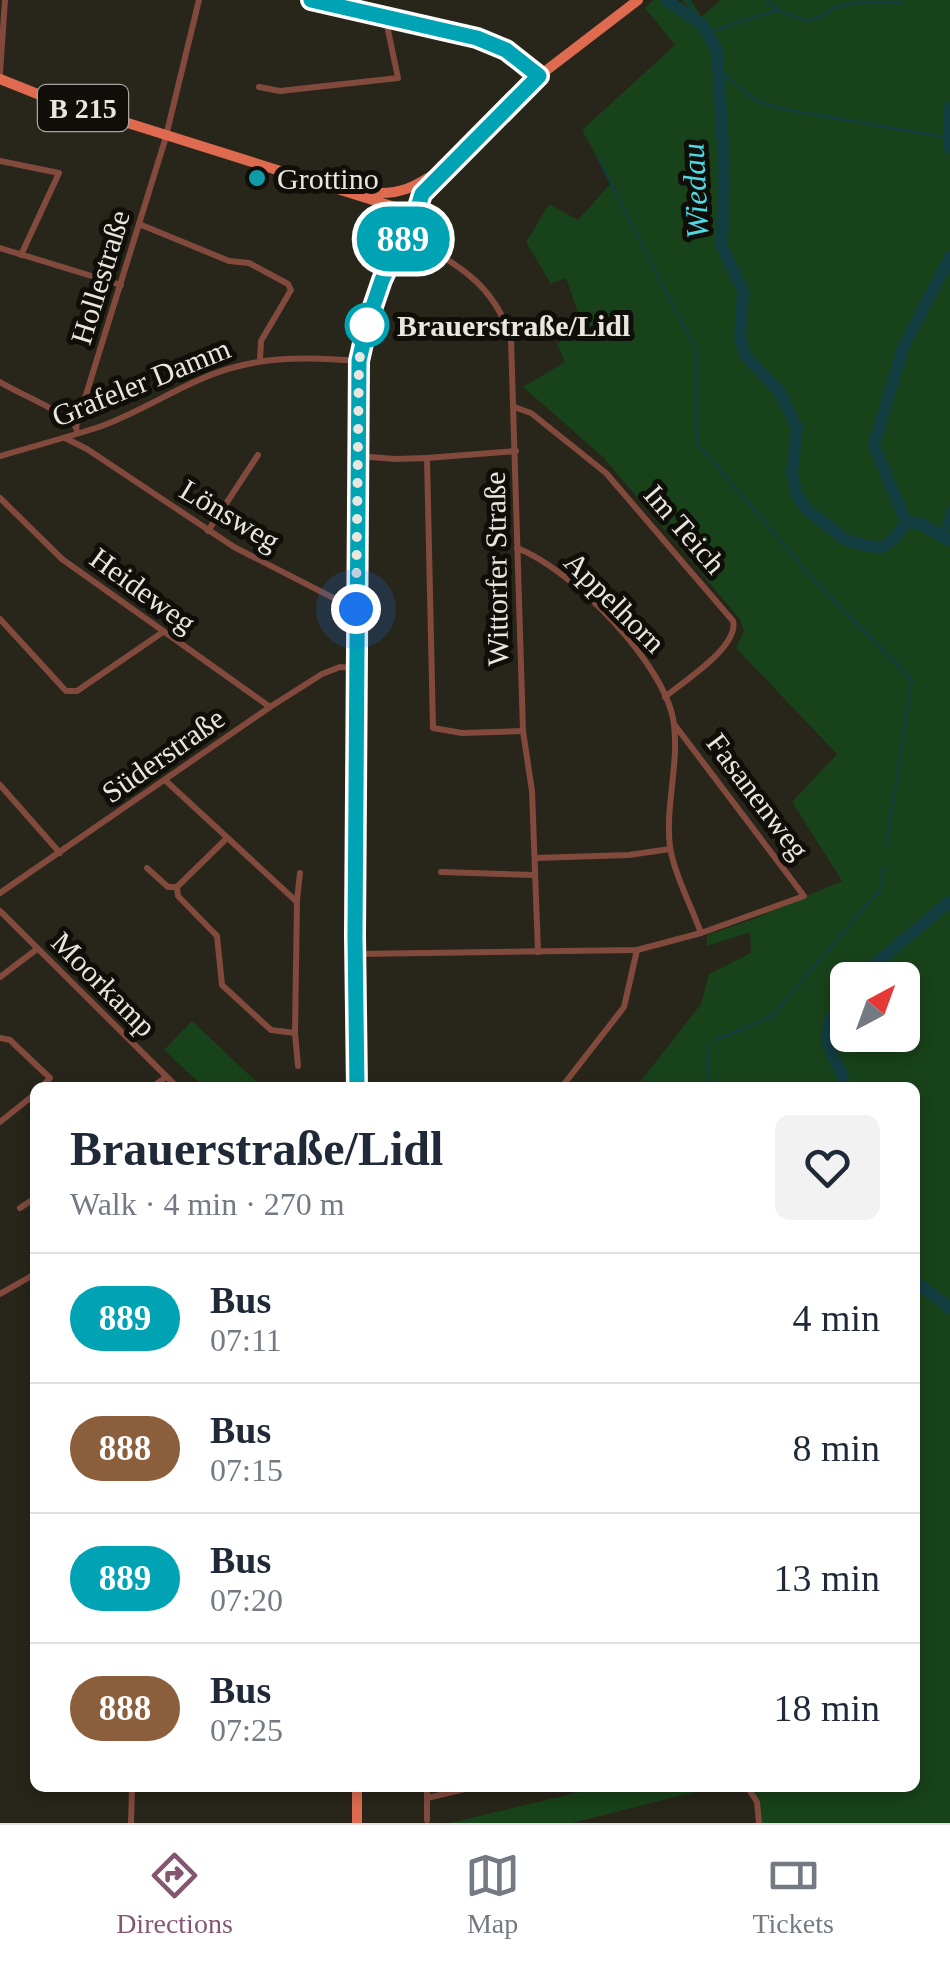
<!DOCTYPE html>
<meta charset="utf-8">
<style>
body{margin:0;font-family:"Times New Roman",serif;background:#f2f2f3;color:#1f2937;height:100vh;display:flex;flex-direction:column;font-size:38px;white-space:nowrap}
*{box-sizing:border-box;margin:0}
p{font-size:32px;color:#747a83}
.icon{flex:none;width:55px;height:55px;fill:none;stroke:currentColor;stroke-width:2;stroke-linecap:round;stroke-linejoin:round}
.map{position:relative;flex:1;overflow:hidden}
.drawer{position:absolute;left:30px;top:1082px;width:890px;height:710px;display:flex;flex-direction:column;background:#fff;border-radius:15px;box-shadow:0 5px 15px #0003}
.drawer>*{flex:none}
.badge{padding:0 20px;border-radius:32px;font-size:35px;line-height:65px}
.needle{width:65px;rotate:41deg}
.tools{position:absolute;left:830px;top:962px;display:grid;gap:20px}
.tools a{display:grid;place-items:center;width:90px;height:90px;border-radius:15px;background:#fff;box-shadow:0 5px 15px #0003;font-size:50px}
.you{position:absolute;width:50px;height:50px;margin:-25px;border:8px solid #fff;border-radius:50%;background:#1a73e8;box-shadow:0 0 0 15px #1a73e833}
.map>.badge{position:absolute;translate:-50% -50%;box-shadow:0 0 0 5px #fff}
.round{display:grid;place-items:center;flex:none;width:105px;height:105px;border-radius:15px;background:#f2f2f3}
.overview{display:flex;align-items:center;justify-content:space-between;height:170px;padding:0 40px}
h1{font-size:48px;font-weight:600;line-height:75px}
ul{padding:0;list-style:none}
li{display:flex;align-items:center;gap:30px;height:130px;padding:0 40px;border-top:2px solid #e0e1e3}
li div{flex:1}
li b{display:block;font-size:38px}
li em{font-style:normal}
li .badge{min-width:110px;font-weight:700;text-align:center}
.tab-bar{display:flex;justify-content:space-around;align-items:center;height:140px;border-top:2px solid #e0e1e3;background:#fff;font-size:28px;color:#747a83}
.tab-bar a{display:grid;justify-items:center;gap:5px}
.tab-bar .current{color:#845672}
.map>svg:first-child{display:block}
.green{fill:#184219;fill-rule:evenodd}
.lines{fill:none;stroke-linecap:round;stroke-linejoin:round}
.stream{stroke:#123d41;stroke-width:2.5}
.canal{stroke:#123d41;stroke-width:8}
.river{stroke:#123d41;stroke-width:12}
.minor{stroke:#824a3d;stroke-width:6}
.primary{stroke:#de6b50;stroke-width:10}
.line-casing{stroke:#fff;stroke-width:22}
.line{stroke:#00a3b4;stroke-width:15}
.walk{stroke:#e8e6df;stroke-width:10;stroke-dasharray:0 18}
.culture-dot{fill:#0f9aa8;stroke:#0f0e09;stroke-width:4}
.stop-dot{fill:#fff;stroke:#00a3b4;stroke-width:5}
.labels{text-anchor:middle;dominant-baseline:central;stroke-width:10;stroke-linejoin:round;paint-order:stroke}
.shield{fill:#0f0e09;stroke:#a7a59f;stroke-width:2.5}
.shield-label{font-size:28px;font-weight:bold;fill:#e8e6df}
.poi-label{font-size:30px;fill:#e8e6df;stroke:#0f0e09;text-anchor:start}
.street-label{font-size:30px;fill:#e8e6df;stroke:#0f0e09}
.stop-label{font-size:30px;font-weight:bold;fill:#e8e6df;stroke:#0f0e09;text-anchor:start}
.water-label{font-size:32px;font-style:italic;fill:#4fd8e4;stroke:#0f0e09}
</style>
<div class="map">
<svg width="950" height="1823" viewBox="0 0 950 1823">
<rect width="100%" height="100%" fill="#28251a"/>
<g class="green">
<path d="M653,0h24l12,7 -7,-7h9l10,17 20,-17h229v1823h-190l-11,-35h166v-700l-279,-1 65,-83 8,-30 42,-21 -1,-21 -43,14v-11l44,-15 91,-39 -50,-79 45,-48 -101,-106 8,-17 -5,-13 -136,-161 -80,-70 42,-25 -8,-18 24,-22 -15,-44 -15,6 -25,-42 23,-38 29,16 33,-37 -29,-53 93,-85 -30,-37zM848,980h54v55h-54z"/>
<path d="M192,1021l70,66h-58l-40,-37z"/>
<path d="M596,1788h115l-139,35h-122z"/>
</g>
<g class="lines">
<g class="stream">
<path d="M687,0l7,11"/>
<path d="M767,0l9,9"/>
<path d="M710,33c23,-10 44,-15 67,-23l30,11 13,-4 13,-9 26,-6h43"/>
<path d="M720,71l35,29 23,8 171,30"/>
<path d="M598,158l99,194v91l115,135 100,102 -26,167"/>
<path d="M716,1040l56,-24 108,-126 4,-24"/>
<path d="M708,1088v-44"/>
</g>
<path class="canal" d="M943,537l7,-26"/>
<g class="river">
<path d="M666,0l37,25 14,26 7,109 -2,86 21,45 -3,47 5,17 34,36 18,37 -5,44 4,20 10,17 40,31 20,6 16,1 11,-7 13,-18 13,1 31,18"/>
<path d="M950,107v41"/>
<path d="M906,522l-32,-77 29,-97 47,-91"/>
<path d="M856,980l94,-79"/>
<path d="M843,1088c1,-18 -7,-22 -13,-38 -8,-21 5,-41 18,-59"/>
<path d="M915,1281l35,27"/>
</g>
<g class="minor">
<path d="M311,0l166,38 29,12 33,26"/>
<path d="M0,73l5,-73"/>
<path d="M259,87l21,4 118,-13 -13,-62"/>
<path d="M0,161l59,12 -38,82"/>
<path d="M139,224l90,37 20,2 39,21 3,6 -30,51 -1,20"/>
<path d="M404,236c50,26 90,46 107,103l12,392 9,60 6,161"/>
<path d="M0,248l121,37"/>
<path d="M0,382c27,16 54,24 76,45"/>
<path d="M514,407l17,6 75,60 127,148c6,26 -49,60 -68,76"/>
<path d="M77,432l-1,-5 89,-287 34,-140"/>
<path d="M65,438l22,11 147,98 121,62"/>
<path d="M0,456c32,-9 64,-18 96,-28 36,-12 70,-34 105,-49 51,-23 103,-23 158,-18"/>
<path d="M357,456l39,3 31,-1 6,270 29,5 61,-2"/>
<path d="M427,458l89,-7"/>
<path d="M0,498l62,61 208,148"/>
<path d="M208,531l50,-76"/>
<path d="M517,548c55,21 151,118 157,177 5,40 -9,82 -4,122 4,26 22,61 31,86"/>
<path d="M0,619l66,72h11l86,-59"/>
<path d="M166,781l131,121 -2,131 3,33"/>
<path d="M0,785l60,68"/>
<path d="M535,858l94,-3 41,-6"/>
<path d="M147,868l21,19h9l1,9 39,40 5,49 49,45 24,3"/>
<path d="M441,872l94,3"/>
<path d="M177,887l49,-48"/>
<path d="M0,893l270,-186 52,-33 18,-7 15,1"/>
<path d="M297,900l3,-27"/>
<path d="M0,911l178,177"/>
<path d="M356,954l281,-4 64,-17 103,-37 -130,-172"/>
<path d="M0,977l37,-28"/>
<path d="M0,1038l10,2 40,38 -9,10"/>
<path d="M151,1088l15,-11"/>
<path d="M561,1088l63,-81 13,-57"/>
<path d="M0,1122l35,-28"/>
<path d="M20,1208l15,-10"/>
<path d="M0,1294l35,-20"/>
<path d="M748,1788l9,14 2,21"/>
<path d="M427,1798l42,-10"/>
<path d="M427,1820v-32"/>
<path d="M131,1823l1,-35"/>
</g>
<g class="primary">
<path d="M0,79l45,18 353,111"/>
<path d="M368,192c31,4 47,-5 71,-21"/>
<path d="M401,211l3,25"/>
<path d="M357,1088l-2,-152 2,-488 2,-87 9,-40 14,-40 17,-37 11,-12 5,-21 10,-21 23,-19 91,-95 99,-76"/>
<path d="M357,1788v35"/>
</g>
</g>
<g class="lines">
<g class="line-casing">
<path id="line" d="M311,0l166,38 29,12 33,26 -117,118 -11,36 -12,14 -17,36 -14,41 -9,40 -4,575 2,152"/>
</g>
<use href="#line" class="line"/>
<path class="walk" d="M356,609l3,-248 9,-40 -1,4"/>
</g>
<circle class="culture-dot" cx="257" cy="178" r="10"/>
<circle class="stop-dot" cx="367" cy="325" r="20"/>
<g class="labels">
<rect class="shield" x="38" y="85" width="90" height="46" rx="8"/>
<g class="shield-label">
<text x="83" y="108">B 215</text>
</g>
<g class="poi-label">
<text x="277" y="178">Grottino</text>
</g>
<g class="street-label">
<text transform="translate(100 277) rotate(-73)">Hollestraße</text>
<text transform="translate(141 382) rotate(-22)">Grafeler Damm</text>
<text transform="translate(230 515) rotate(31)">Lönsweg</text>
<text transform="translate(685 529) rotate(49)">Im Teich</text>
<text transform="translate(496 569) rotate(-91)">Wittorfer Straße</text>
<text transform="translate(143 590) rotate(36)">Heideweg</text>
<text transform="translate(615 602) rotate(45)">Appelhorn</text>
<text transform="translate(163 755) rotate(-35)">Süderstraße</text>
<text transform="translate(758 796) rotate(53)">Fasanenweg</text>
<text transform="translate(104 984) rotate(45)">Moorkamp</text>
</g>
<g class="stop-label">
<text x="397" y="325">Brauerstraße/Lidl</text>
</g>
<g class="water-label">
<text transform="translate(695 191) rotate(-93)">Wiedau</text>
</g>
</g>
</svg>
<div class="tools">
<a><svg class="needle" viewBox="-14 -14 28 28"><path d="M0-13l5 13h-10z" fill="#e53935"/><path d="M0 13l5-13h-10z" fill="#747a83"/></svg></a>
</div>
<div class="you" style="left:356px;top:609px"></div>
<b class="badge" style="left:403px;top:239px;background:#00a3b4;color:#fff">889</b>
<section class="drawer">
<div class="overview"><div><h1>Brauerstraße/Lidl</h1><p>Walk · 4 min · 270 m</p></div><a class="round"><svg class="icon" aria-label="heart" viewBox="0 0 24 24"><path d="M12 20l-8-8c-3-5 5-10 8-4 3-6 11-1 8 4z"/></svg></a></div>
<ul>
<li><span class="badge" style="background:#00a3b4;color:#fff">889</span><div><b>Bus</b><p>07:11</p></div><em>4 min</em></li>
<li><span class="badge" style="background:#8b5e3c;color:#fff">888</span><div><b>Bus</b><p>07:15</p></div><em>8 min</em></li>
<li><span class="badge" style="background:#00a3b4;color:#fff">889</span><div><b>Bus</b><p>07:20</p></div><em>13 min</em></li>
<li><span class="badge" style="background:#8b5e3c;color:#fff">888</span><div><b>Bus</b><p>07:25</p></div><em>18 min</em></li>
</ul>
</section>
</div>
<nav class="tab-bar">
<a class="current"><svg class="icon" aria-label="directions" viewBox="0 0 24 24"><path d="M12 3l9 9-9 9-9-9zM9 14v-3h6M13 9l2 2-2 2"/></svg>Directions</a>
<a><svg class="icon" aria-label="map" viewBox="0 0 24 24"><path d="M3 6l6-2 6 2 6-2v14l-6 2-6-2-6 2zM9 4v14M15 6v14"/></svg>Map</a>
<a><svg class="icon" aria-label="tickets" viewBox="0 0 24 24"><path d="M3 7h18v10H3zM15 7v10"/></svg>Tickets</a>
</nav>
